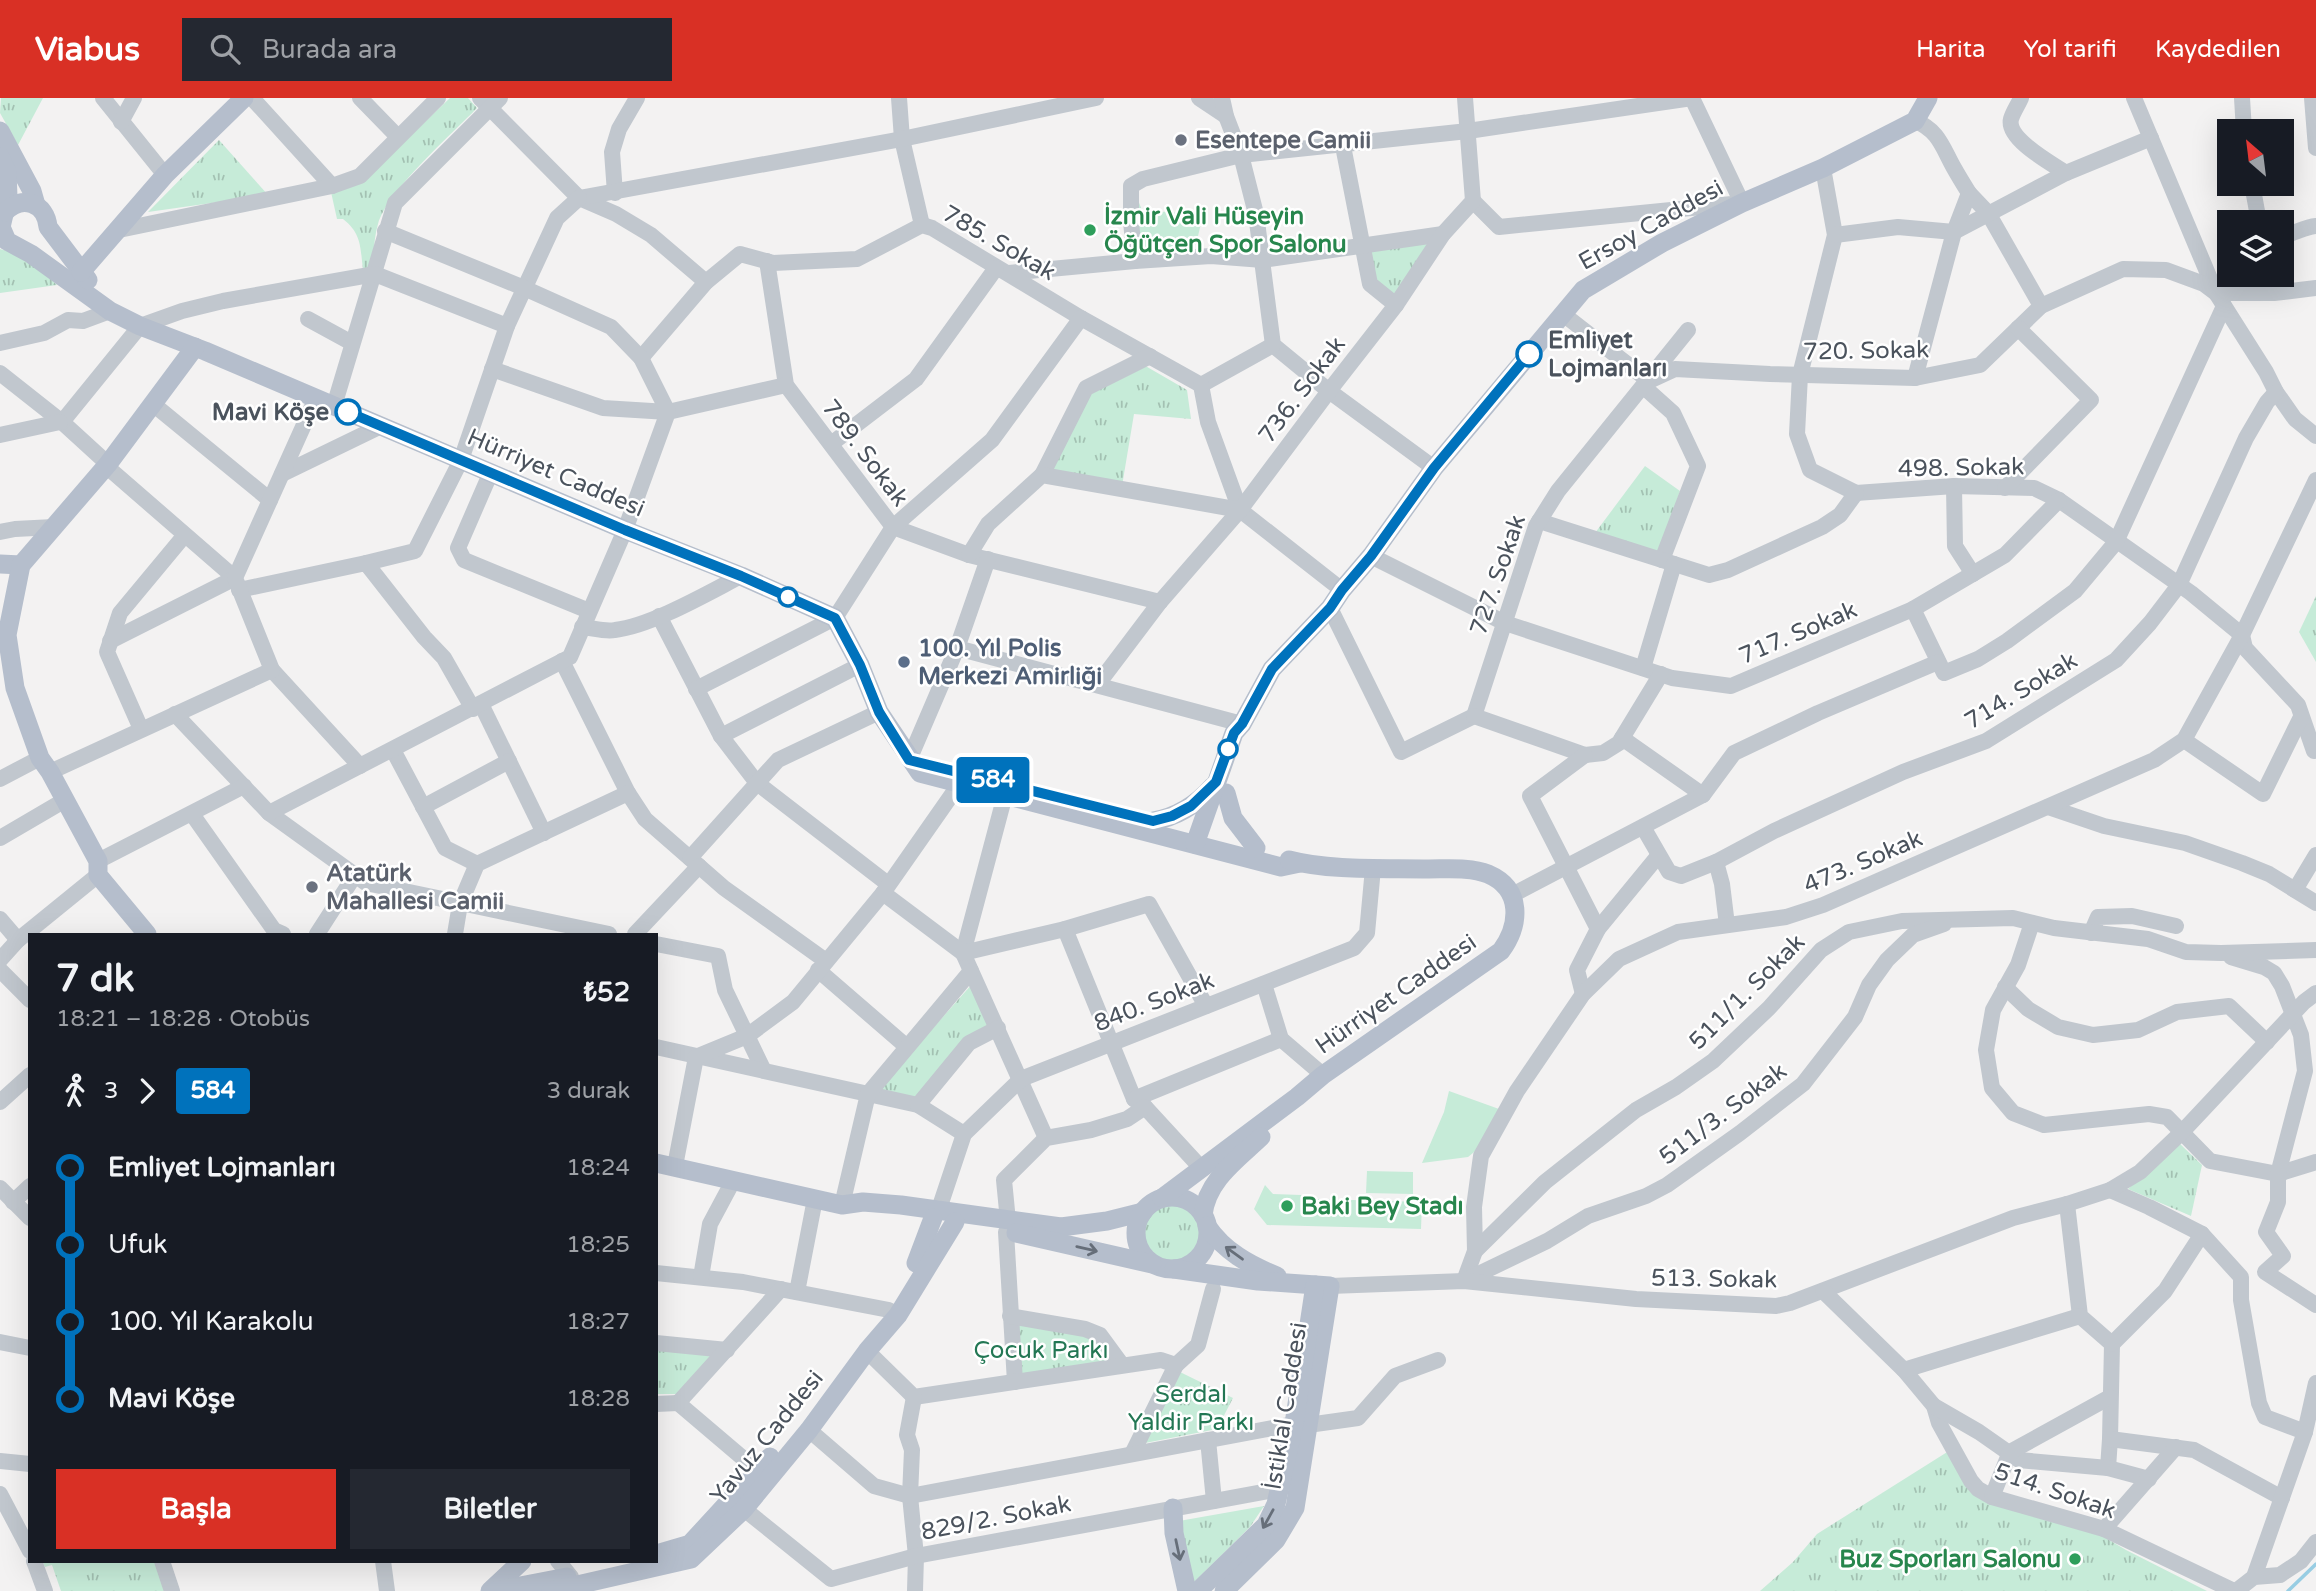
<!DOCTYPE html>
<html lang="tr">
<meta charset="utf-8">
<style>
body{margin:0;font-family:"Varela Round",sans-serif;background:#242831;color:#f1f3f6;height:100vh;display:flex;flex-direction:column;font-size:26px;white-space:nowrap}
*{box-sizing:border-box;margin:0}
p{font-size:23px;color:#9ea1a6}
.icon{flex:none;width:38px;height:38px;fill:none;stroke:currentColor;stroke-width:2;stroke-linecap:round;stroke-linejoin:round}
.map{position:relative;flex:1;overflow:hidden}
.sheet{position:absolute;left:28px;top:835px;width:630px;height:630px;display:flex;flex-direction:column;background:#171b24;border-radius:0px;box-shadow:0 7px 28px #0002}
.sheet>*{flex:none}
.badge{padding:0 14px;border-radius:5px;font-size:24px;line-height:46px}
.needle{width:46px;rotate:332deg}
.fabs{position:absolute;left:2217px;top:21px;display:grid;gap:14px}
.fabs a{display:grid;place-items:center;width:77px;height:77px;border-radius:0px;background:#171b24;box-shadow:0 7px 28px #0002;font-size:35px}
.map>.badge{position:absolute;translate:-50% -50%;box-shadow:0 0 0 4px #fff}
.legs{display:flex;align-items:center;gap:10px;height:77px;padding:0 28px;font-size:23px}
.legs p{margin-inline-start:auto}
.headline{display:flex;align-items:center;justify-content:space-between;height:119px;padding:0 28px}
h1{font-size:38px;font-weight:700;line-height:52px}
.button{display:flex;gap:14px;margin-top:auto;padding:14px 28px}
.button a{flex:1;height:80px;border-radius:0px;background:#d93025;color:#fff;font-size:28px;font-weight:700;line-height:80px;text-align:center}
.button a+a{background:#242831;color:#f1f3f6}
ul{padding:0 28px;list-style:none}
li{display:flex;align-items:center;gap:24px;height:77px;font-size:26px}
li i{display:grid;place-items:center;width:10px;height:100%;margin:0 9px;background:currentColor}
li i::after{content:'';width:18px;height:18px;margin:-9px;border:5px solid;border-radius:50%;background:#171b24}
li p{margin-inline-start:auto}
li:first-child i{background:linear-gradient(#0000 50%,currentColor 0)}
li:last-child i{background:linear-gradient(currentColor 50%,#0000 0)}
header{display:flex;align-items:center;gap:42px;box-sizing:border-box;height:98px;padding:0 35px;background:#d93025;color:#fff}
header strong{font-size:33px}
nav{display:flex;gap:38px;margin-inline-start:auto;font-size:24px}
.search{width:490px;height:63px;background:#242831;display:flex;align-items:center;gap:18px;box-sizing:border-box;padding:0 24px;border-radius:0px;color:#9ea1a6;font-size:26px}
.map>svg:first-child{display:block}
.grass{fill:#c6ebd8}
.park{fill:url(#park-tufts)}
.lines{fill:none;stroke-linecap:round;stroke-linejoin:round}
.stream{stroke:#98cde3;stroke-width:3.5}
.minor{stroke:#c1c7ce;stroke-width:16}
.major{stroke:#b5becc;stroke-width:19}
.oneway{stroke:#666e79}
.line-1-casing{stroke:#fff;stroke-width:16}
.line-1{stroke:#0072bc;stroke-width:10}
.worship-dot{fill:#6b7280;stroke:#fff;stroke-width:2.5}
.leisure-dot{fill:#2e9e5b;stroke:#fff;stroke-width:2.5}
.stop-1-dot{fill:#fff;stroke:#0072bc;stroke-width:3.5}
.service-dot{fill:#5c6f8a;stroke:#fff;stroke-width:2.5}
.labels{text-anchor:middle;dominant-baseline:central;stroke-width:5;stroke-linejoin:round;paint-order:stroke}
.worship-label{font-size:24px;font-weight:bold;fill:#5b616d;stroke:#fff;text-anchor:start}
.leisure-label{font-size:24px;font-weight:bold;fill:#27864d;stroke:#fff;text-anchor:start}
.street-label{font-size:24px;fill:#4b535d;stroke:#fff}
.stop-label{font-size:24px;font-weight:bold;fill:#4b535d;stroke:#fff;text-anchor:start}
.service-label{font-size:24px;font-weight:bold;fill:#4e5e75;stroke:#fff;text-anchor:start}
.park-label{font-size:24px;fill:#237754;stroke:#fff}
</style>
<header>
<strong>Viabus</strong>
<div class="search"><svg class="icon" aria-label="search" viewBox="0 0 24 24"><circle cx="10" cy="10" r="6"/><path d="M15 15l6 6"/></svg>Burada ara</div>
<nav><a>Harita</a><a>Yol tarifi</a><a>Kaydedilen</a></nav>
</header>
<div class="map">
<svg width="2316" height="1493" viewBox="0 0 2316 1493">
<defs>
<pattern id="park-tufts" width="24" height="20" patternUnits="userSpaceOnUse" patternTransform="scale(1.75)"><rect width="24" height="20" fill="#c6ebd8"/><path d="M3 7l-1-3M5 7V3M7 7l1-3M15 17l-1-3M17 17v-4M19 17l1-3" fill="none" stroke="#a3c1b2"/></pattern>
</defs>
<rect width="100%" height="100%" fill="#f3f2f2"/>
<g class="grass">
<path d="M1133,90l9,22 61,5 -5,21 5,5 -27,12 -41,-5z"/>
<path d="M1449,993l50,18 -20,39 -11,9 -46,6 22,-51z"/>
<path d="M1367,1073l46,1v22l-47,-1z"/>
<path d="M1265,1087l8,9 28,1 17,8v-4l104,3 -1,27 -154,-4 -13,-16z"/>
</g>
<g class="park">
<path d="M1,0h42l-25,47 -18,-32z"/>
<path d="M450,0h18l9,10c-26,27 -89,82 -99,116 -4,13 -4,29 -6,43l-9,2c-3,-22 -1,-35 -20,-50h-6l-6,-27 39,-18z"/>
<path d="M219,42l49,55 -120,17z"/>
<path d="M1435,141l-40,62 -22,-19 -8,-34z"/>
<path d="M0,151c24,6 40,19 57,36l-57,8z"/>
<path d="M1142,266l45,26 4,29 -57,-5 -12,72 -76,-13 40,-81z"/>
<path d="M1645,368l35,25 -21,63 -64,-21z"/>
<path d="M2316,498v66l-17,-30z"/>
<path d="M973,885l20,44 -78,74 -38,-10z"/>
<path d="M2178,1044l24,23 -11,51 -63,-27z"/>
<circle cx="1171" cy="1135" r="35"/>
<path d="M1010,1218l75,13 37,36 -107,17z"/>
<path d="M656,1248l58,8 -33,40h-25z"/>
<path d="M1180,1274l53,26 -16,31 -72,14z"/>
<path d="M1952,1351l15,35 122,44 37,22 81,41h-447l33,-29 24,-28z"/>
<path d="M1264,1408l-14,21 -60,59 -11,-65z"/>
<path d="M42,1463h117l7,30h-105l-9,-26 -7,2z"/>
</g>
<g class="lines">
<path class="stream" d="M2288,1493l28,-27"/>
<g class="minor">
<path d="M103,0l62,77"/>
<path d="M252,0l80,88"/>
<path d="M360,0l37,38"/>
<path d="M480,0l99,100 37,16 35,21 55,47"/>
<path d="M899,0l3,41 20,86"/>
<path d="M1199,0l27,18"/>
<path d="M1222,0l4,18 15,39 15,59 17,131 56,46 105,77"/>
<path d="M2021,0c-3,7 -8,14 -10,21 -5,20 40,44 55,54"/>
<path d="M2134,0l82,195 50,79 10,20 19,27 21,17"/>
<path d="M2242,0l2,33"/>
<path d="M2312,0l4,50"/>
<path d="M121,24l13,-24"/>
<path d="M1343,48l27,138 26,21"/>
<path d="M1823,70l12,67 -35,140 -3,59 13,36 46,23 98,-7 80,2 25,12 132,93 51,42 3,13 53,57 16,46"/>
<path d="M2252,86l7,38"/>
<path d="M615,95l-3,-41 7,-23 18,-31"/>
<path d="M1969,95l19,20 53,93"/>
<path d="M579,100l323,-59 194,-41"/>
<path d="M1473,103l26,26 243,-24 -50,-105"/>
<path d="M119,132l213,-44 28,-10 78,-78"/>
<path d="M1954,134l112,-59 85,-35"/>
<path d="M1835,137l63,-8 56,5"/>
<path d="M2282,138c12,-2 22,-9 34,-10"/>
<path d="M767,163l19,124 107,142 76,28 191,47"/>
<path d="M1135,163l-4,-39v-36l12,-7 98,-24 227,-24 224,-33"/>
<path d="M1009,175l126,-12 76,-5 52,4 180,-26"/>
<path d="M1563,216l86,67"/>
<path d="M308,221l44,24"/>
<path d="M0,245l44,-10 24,-13 15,1 27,-10"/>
<path d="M641,260l65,-76 34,-28 33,9 84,-4 65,-34 10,3 149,90 120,67 72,-40"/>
<path d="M492,271l111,39 65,4 118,-27"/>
<path d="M0,275l62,49 46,42"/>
<path d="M1915,280l39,-146 15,-39c-5,-8 -10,-16 -15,-25 -11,-19 -15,-38 -39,-47"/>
<path d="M1649,283l26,-12 95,5 145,4 65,-13 61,-59 82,-37 43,1 38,14 12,9h58l42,-5"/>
<path d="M1201,287l7,37 32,88"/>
<path d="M1644,289l29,26 25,53 -36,94"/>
<path d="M153,306l117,96"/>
<path d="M334,308l61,-203 105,-105"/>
<path d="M62,324l78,-96 42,-15 41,-10 152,-27 132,52"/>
<path d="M0,337l60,-13"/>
<path d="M831,346l85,-65 80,-111"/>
<path d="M106,368l129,112"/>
<path d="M491,374l-33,76 6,12 125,51"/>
<path d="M282,376l99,-48"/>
<path d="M1042,377l44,-87 64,-32"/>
<path d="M1954,388l1,60 18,28"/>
<path d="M2005,390l86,-88 -73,-72"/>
<path d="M1539,423l170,54 19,-5 94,-43 18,-12 16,-22"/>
<path d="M0,434l15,-3 39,-2"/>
<path d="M969,457l19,-31 54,-49 198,35 102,80"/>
<path d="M1371,458l134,67 167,55 59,8 182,-77 92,-54 54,-55"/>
<path d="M366,465l49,-12 46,-91 46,-134 50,-108 22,-20"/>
<path d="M239,492l127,-27 58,74 20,21 29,51"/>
<path d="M1330,510l71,144 73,-36 62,-190 22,-35 130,-161"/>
<path d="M1913,511l31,64 34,-14 29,-18 68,-50 41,-49 108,-236"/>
<path d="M659,518l62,120 36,47 131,101"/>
<path d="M582,529c11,1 23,5 33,3 36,-4 93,-37 126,-54"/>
<path d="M110,543l125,-63"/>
<path d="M957,550l285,76"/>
<path d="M562,563l66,132 17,26 79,69 102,73"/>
<path d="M1643,570l31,-104"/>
<path d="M272,572l88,96"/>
<path d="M1098,586l62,-82 80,-92 89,-119 67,-86 47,-71 30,-33 -8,-103"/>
<path d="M696,591l139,-71 58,-91 99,-87 89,-122"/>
<path d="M481,606l63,129"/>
<path d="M175,616l94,99 86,62"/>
<path d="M1474,618l111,39 18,-2 16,-10 42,-69"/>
<path d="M141,631l-34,-77 13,-39 64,-77"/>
<path d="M721,638l139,-71"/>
<path d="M1622,640l81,57"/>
<path d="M2184,642l79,54 38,-77"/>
<path d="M393,652l52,98 32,16"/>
<path d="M1585,657l-55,41 68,133"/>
<path d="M909,662l48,-112 31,-89"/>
<path d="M50,674l222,-102 -37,-92 81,-180"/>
<path d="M0,681l40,-21"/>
<path d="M1005,697l-42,158 83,185"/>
<path d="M423,709l86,-46"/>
<path d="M2048,709l56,19 81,17 57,20 27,11 47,29"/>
<path d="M269,715l301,-156 55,-127 43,-118 -27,-54 -30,-31 -87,-39 -139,-57"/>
<path d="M192,716l82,116 9,4"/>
<path d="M1643,729l26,45 12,4 35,-14 58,-31 129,-59 83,-31 130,-81 34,-37 29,-38 67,-147 21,-36 9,-10"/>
<path d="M0,740l65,-38"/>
<path d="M690,760l88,-98 101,-48"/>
<path d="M98,763l146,-75"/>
<path d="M1716,764l6,22 5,41"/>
<path d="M2295,792l21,-35"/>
<path d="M883,795l80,60 102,-24 84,-25 57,102"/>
<path d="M1512,797l191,-100 31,-42 84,-40 120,-51"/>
<path d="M0,821l18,21"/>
<path d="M2032,825l-14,42 -25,45 -7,40 6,38 21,25 31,12 105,-11 18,3 43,44 68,13 38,-12"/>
<path d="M1065,831l69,170 11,8 57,62"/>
<path d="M2091,835l7,-16 34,-1 44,10"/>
<path d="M317,836l38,-59 11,8 243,51"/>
<path d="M455,836l5,-30 17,-40 151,-71"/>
<path d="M635,836l64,-68"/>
<path d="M656,846l62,12 7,34 39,81"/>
<path d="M2231,859l33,10 10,6 8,13 19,49 4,36 -27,103v28l-12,30 17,24 -18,16 51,33"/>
<path d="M0,862l18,-20 80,-65"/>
<path d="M0,872l30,30"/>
<path d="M818,872l89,77"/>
<path d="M1264,886l17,55 42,36"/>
<path d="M2005,889l23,22 30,18 35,8 45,-5 39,-18 52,-6 38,36"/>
<path d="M1583,896l-6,-24 21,-41 60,-73"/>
<path d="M656,949l262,58 46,29"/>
<path d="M1134,1001l147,-60"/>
<path d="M0,1004l30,-27"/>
<path d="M918,1007l51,-62 29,-15"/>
<path d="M675,1068l21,-109 51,-21 46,-34 90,-109 77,-110"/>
<path d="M0,1090l30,30"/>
<path d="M2110,1092l39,17 53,27 39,43v23l18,103 6,14 40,15"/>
<path d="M13,1104l17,-16"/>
<path d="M2067,1106l13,112 32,28 -2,95 -2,29"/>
<path d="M842,1107l26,-111 103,-123"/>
<path d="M933,1120l5,-6 26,-78 57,-55 333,-131 13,-15 6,-65"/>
<path d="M1008,1123l-4,-41 42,-42 45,-8 36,-11 18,-12"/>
<path d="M1006,1134l9,150"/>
<path d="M1475,1153l70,-69 91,-72 40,-23 37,-26 56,-53 52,-58 28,-18 53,-11 111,-3 41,10 94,11 38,13 35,1 95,-3"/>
<path d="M656,1175l87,9 146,28"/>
<path d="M701,1179l9,-53 23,-43"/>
<path d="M1464,1183l11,-30 -1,-44 7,-51 36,-65 66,-97 36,-35 59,-27 108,-15 37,-12 331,-145 30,-20 58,-105 74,-155"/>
<path d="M1464,1183l83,-40 41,-25 58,-20 21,-11 73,-52 63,-49 52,-67 14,-32 18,-25 26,-25 31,-11"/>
<path d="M1330,1188l134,-5 172,18 140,7 14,-3 223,-85 54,-14 43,-14 30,-18 42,-40 122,-130 12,-9"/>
<path d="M1823,1193l81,79 30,36 5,17 32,58 7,8 14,8 112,32 130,62"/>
<path d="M797,1194l18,-93"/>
<path d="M1010,1218l75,13 15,6 22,30"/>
<path d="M0,1244l30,6"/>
<path d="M656,1245l71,7"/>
<path d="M2112,1246l53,-53 37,-57"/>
<path d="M867,1253l47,46 247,-37 15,5 -44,89"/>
<path d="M1176,1267l22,-20 15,-56"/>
<path d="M1904,1272l176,-54"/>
<path d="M914,1299l-7,38 5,15 -2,46 6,60 -1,35"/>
<path d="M678,1305l103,-114"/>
<path d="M678,1305l80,68"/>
<path d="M656,1306l22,-1"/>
<path d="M1934,1308l45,26 40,28 89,8 41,11"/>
<path d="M809,1332l65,56 36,10 384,-72 14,1 50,-7 37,-42 43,-16"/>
<path d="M2110,1341l84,11 88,48"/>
<path d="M1208,1342l6,61"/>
<path d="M0,1363l30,3"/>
<path d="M0,1396l30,57"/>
<path d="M1992,1399l18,-45 100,-55"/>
<path d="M744,1411l87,70 85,-23 364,-67"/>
<path d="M2104,1431l72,-82"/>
<path d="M34,1463l11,30"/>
<path d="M162,1463l10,30"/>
<path d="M383,1463l4,30"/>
<path d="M558,1463l13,16 3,8"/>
<path d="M2254,1479l51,-145 11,-49"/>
<path d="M2236,1493l18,-14 26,-2 21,-14 15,-19"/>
</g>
<g class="major">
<path d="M0,33l32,60 4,14"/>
<path d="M0,59l7,15 1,25 -7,30 6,14 24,13 79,57 30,15 65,25 420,179 116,46 94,42 25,47 19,47 41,61 361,94 19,-4"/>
<path d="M5,114c17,-18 41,-9 43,15l40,53"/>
<path d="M81,174l84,-97 79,-77"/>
<path d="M0,466l21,1"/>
<path d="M1226,695l7,25 23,30"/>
<path d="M1153,723c24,-4 44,-17 60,-35"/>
<path d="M1195,746l39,-111 8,-9 30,-55 58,-61 12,-18 29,-34 63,-88 149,-178 79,-47 80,-40 81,-35 92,-47 13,-23"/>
<path d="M147,836l-49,-59v-14l-48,-89 -10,-14 -25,-70 -8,-53 14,-70 87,-101 87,-117"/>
<path d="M656,1065l186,42 21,-3 38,3 160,22 46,-6 36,-9"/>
<circle cx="1172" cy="1135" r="36"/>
<path d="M1162,1100l135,-101 26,-22 178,-124c19,-26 22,-62 -13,-77 -17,-7 -40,-5 -59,-5 -43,-1 -99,2 -140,-9"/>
<path d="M1203,1117c4,-35 34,-55 58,-78"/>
<path d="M1207,1128c17,25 42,39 70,50"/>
<path d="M1016,1135l136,31"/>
<path d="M916,1165l17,-45"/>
<path d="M1174,1171l84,12 72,5 -35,222 -19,32 -52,51"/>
<path d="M1173,1410l1,25 13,58"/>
<path d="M656,1456l34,-10 80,-87"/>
<path d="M490,1493l32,-30"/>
<path d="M495,1493l72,-14"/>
<path d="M551,1493l140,-32 53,-50 65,-79 58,-79 31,-36 57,-93"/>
<path d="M1198,1493l68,-66 10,-21 18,-80 21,-139"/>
</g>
</g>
<defs><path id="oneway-shaft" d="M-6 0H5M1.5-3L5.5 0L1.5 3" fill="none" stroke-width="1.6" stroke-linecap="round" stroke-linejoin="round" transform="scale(1.75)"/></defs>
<g class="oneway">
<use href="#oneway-shaft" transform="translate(1087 1151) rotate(13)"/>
<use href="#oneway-shaft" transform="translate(1234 1155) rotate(-144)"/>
<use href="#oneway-shaft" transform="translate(1268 1421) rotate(119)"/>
<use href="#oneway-shaft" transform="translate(1178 1452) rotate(78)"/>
</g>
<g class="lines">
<g class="line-1-casing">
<path id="line-1" d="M348,314l277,118 116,46 94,42 25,47 19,47 30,48 244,61 19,-5 19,-10 25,-24 18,-49 8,-9 30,-55 58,-61 12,-18 29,-34 63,-88 95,-114"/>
</g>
<use href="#line-1" class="line-1"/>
</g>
<g class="worship-dot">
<circle cx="1181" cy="42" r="7"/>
<circle cx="312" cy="789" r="7"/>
</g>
<g class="leisure-dot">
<circle cx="1090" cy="132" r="7"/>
<circle cx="1287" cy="1108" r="7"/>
<circle cx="2075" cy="1461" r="7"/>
</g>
<g class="stop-1-dot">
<circle cx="1529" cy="256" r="12"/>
<circle cx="348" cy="314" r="12"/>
<circle cx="788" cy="499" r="9"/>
<circle cx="1228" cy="651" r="9"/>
</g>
<circle class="service-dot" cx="904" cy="564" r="7"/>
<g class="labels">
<g class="worship-label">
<text x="1195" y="42">Esentepe Camii</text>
<text x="326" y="775">Atatürk<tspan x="326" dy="28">Mahallesi Camii</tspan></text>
</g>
<g class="leisure-label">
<text x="1104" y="118">İzmir Vali Hüseyin<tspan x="1104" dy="28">Öğütçen Spor Salonu</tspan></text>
<text x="1301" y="1108">Baki Bey Stadı</text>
<text x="2061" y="1461" text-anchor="end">Buz Sporları Salonu</text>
</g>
<g class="street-label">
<text transform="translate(1651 127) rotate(-29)">Ersoy Caddesi</text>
<text transform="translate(999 145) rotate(30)">785. Sokak</text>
<text transform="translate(1866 253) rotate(-1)">720. Sokak</text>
<text transform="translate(1302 292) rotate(-53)">736. Sokak</text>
<text transform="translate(865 355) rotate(53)">789. Sokak</text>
<text transform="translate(1961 370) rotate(-1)">498. Sokak</text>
<text transform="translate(556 375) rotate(23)">Hürriyet Caddesi</text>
<text transform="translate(1498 477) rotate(-71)">727. Sokak</text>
<text transform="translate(1798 535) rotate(-23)">717. Sokak</text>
<text transform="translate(2021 593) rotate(-31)">714. Sokak</text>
<text transform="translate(1863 764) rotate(-23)">473. Sokak</text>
<text transform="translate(1747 894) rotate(-45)">511/1. Sokak</text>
<text transform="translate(1396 896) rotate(-35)">Hürriyet Caddesi</text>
<text transform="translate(1154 904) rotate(-21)">840. Sokak</text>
<text transform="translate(1723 1016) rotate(-37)">511/3. Sokak</text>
<text transform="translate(1714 1181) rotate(1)">513. Sokak</text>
<text transform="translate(1286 1308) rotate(-81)">İstiklal Caddesi</text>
<text transform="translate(767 1339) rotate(-51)">Yavuz Caddesi</text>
<text transform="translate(2055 1393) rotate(19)">514. Sokak</text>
<text transform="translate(996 1420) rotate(-11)">829/2. Sokak</text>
</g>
<g class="stop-label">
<text x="1548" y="242">Emliyet<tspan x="1548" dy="28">Lojmanları</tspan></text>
<text x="329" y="314" text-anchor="end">Mavi Köşe</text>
</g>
<g class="service-label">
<text x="918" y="550">100. Yıl Polis<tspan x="918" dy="28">Merkezi Amirliği</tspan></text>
</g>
<g class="park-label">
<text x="1041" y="1252">Çocuk Parkı</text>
<text x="1191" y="1296">Serdal<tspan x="1191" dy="28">Yaldir Parkı</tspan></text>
</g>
</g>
</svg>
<div class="fabs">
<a><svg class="needle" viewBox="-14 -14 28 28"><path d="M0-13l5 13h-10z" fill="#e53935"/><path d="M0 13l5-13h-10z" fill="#9ea1a6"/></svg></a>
<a><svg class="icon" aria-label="layers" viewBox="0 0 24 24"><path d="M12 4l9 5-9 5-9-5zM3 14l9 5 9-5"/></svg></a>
</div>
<b class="badge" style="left:993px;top:682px;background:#0072bc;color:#fff">584</b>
<section class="sheet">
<div class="headline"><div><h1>7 dk</h1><p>18:21 – 18:28 · Otobüs</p></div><b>₺52</b></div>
<div class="legs"><svg class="icon" aria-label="walk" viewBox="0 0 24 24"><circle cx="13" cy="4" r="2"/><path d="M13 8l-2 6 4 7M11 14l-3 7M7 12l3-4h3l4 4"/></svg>3<svg class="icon" aria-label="forward" viewBox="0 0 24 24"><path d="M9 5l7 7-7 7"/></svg><b class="badge" style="background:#0072bc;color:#fff">584</b><p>3 durak</p></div>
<ul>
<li><i style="color:#0072bc"></i><b>Emliyet Lojmanları</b><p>18:24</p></li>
<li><i style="color:#0072bc"></i><span>Ufuk</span><p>18:25</p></li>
<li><i style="color:#0072bc"></i><span>100. Yıl Karakolu</span><p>18:27</p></li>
<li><i style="color:#0072bc"></i><b>Mavi Köşe</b><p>18:28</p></li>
</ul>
<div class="button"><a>Başla</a><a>Biletler</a></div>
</section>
</div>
